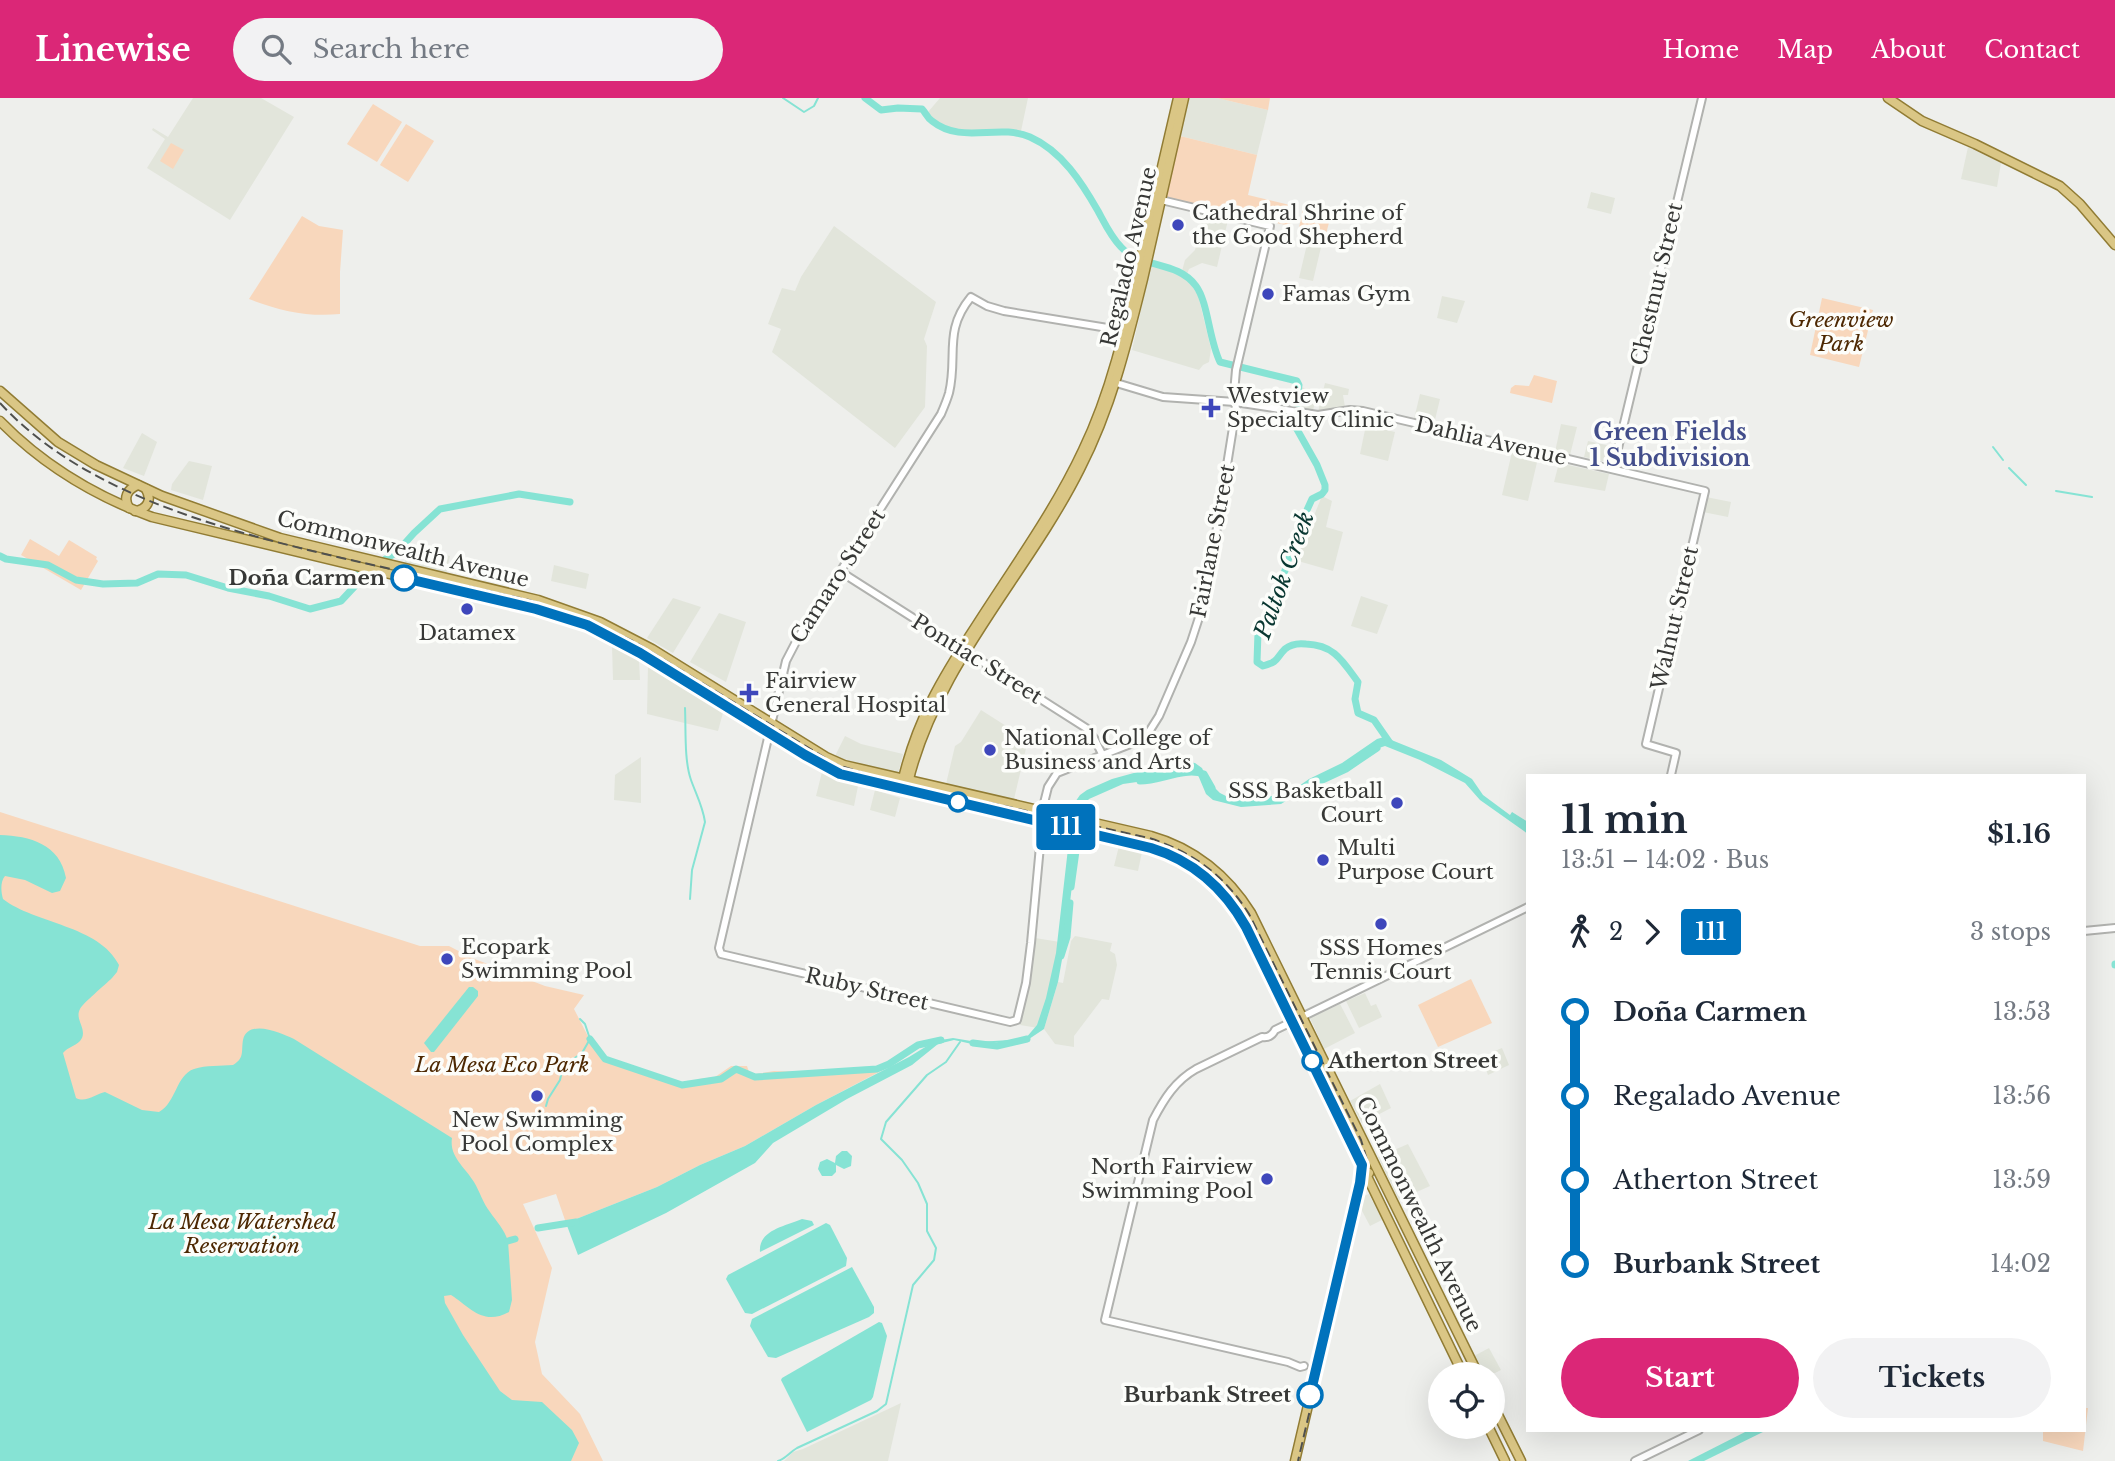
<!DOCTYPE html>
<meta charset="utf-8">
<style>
body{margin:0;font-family:"Libre Baskerville",serif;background:#f2f2f3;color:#1f2937;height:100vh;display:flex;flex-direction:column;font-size:26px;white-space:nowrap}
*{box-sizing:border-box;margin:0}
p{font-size:23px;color:#747a83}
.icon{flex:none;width:38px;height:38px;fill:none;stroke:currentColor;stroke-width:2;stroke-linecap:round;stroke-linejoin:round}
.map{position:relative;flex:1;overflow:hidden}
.side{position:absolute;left:1526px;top:676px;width:560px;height:658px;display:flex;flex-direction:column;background:#fff;border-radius:0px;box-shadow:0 7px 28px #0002}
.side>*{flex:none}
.badge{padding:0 14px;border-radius:5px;font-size:24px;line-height:46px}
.controls{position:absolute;left:1428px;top:1264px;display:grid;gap:14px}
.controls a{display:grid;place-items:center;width:77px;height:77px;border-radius:50%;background:#fff;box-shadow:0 7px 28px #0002;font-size:35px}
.map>.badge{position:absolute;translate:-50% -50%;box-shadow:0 0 0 4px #fff}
.legs{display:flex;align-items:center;gap:10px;height:77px;padding:0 35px;font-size:23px}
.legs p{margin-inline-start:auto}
.head{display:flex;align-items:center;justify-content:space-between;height:119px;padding:0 35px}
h1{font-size:38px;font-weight:700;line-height:52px}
.action{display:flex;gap:14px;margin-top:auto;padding:14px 35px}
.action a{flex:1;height:80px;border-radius:42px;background:#db2777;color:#fff;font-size:28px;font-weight:700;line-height:80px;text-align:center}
.action a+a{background:#f2f2f3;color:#1f2937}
ul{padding:0 35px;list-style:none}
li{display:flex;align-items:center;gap:24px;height:84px;font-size:26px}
li i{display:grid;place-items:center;width:10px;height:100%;margin:0 9px;background:currentColor}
li i::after{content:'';width:18px;height:18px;margin:-9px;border:5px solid;border-radius:50%;background:#fff}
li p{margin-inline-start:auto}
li:first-child i{background:linear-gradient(#0000 50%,currentColor 0)}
li:last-child i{background:linear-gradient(currentColor 50%,#0000 0)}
header{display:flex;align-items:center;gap:42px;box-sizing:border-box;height:98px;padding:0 35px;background:#db2777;color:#fff}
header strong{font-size:33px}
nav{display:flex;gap:38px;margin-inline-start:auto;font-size:24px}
.search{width:490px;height:63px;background:#f2f2f3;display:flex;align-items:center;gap:18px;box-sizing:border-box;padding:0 24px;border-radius:38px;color:#747a83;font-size:26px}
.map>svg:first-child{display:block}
.built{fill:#e2e5db}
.green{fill:#f8d7bc}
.water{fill:#86e3d4}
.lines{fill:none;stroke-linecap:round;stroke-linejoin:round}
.stream{stroke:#86e3d4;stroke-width:2}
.river{stroke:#86e3d4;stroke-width:7}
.minor-casing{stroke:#b1b2af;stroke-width:10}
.major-casing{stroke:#917c34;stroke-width:11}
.minor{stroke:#fff;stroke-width:6}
.major{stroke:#dac685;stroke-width:8}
.rail{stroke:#4f504e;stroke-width:2;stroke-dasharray:10 5;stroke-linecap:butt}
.line-1-casing{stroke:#fff;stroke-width:16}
.line-1{stroke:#0072bc;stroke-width:10}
.poi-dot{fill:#3e47bb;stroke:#fcfdfa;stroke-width:2.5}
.stop-1-dot{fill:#fff;stroke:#0072bc;stroke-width:3.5}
.labels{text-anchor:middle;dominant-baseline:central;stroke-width:7;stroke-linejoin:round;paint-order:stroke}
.poi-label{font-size:21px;fill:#373836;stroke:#fcfdfa;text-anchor:start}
.street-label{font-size:21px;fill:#373836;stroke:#fcfdfa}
.park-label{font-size:21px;font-style:italic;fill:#4d2802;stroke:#fcfdfa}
.stop-label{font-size:21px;font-weight:bold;fill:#373836;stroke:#fcfdfa;text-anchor:end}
.neighbourhood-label{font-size:23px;font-weight:bold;fill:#434e8b;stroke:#fcfdfa}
.water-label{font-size:23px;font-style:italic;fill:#093731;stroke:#fcfdfa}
</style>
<header>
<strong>Linewise</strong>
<div class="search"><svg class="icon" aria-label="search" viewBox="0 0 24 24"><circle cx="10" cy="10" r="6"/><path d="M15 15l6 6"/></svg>Search here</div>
<nav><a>Home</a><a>Map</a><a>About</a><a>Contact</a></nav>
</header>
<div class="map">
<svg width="2115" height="1363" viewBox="0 0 2115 1363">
<rect width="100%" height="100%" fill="#eeefec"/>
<g class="built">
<path d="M193,0h68l33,19 -64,103 -83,-52 18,-29 -13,-9 1,-2 15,9z"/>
<path d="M940,0h88l-7,33 -9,-2 -45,4 -23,-7 -14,-10 -2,-4z"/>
<path d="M1189,0h28l51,12 -11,45 -77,-19z"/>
<path d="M1968,49l33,16 -4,24 -36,-8z"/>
<path d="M1591,94l24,6 -4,16 -24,-6z"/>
<path d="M1204,116l24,6 -11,47 -15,-4 -13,6 -2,5 -5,-3 3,-11 10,-10z"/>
<path d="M834,128l102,76 -12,37 3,7 -2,61 -30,41 -123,-96 9,-23 -13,-5 14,-36 13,3 6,-14z"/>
<path d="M1308,142l14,3 -9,38 -14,-3z"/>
<path d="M1151,167l21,5 8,4 9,8 9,13 13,54 -2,13 -6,3 -4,5 -67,-20z"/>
<path d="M1442,198l23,5 -8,22 -20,-5z"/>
<path d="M1325,285l24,6 -1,6h-5l2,12 -27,5z"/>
<path d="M1300,289l17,4 -4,20 -16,-2z"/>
<path d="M1420,296l20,5 -6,25 -20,-5z"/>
<path d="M1561,326l16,3 -7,28 -15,-3z"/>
<path d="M1366,327l29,7 -7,29 -28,-7z"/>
<path d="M142,335l15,9 -13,34 -21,-8z"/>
<path d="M1588,343l27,6 -4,16 -27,-6z"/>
<path d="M1512,354l26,6 -10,43 -26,-6z"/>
<path d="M189,363l23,5 -9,34 -32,-10 1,-6z"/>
<path d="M1559,365l50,11 -4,17 -51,-9z"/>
<path d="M1322,398l10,5 -6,26 17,5 -10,39 -42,-12 8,-24 11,2 -4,-2z"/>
<path d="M1706,399l25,5 -3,15 -25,-5z"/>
<path d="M409,447l41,11 -4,19 -42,-10z"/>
<path d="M554,467l35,9 -3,15 -35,-8z"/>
<path d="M1361,498l27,9 -11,29 -26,-8z"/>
<path d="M673,500l28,9 -28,46 -26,-15z"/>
<path d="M719,515l27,9 -20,60 -36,-20z"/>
<path d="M612,548l27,14 1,20h-27z"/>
<path d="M648,567l76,44 -6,22 -71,-17z"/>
<path d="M981,612l47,30 -14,59 -68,-15 9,-38 6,-4z"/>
<path d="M845,638l16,8 42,10 -5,20 -45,-11 -18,-7z"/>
<path d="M641,659v46l-27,-3 1,-25z"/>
<path d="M822,674l18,9 18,5 -4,20 -38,-10z"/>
<path d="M875,692l25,8 -5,19 -25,-7z"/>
<path d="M1119,748l23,6 -4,19 -24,-5z"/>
<path d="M1075,838l37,7 -2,8 5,3 2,11 -8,35 -7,-1 -28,37v11l-19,-3 -11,-15 14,-47 5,1 8,-42z"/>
<path d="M1035,840l25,4 -12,57 -10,29 -18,-3z"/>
<path d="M1365,895l6,13 5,-2 6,13 -23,11 -13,-27z"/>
<path d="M1340,906l15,29 -31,16 -14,-31z"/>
<path d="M1502,950l7,17 -21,10 -3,-8 10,-5 -5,-9z"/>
<path d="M1380,986l11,24 -29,15 -12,-22z"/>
<path d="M1408,1046l22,42 -31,14 -21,-43z"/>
<path d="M1369,1096l4,8h3l8,17 -14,7 -9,-17 2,-13z"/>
<path d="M1489,1250l12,22 -8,4h-9l-10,-18z"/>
<path d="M901,1305l-13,58h-104l9,-9 10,-3z"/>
</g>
<g class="green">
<path d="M1217,0h53l-2,12z"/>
<path d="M373,6l29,18 -25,40 -30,-18z"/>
<path d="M406,26l28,17 -26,41 -28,-17z"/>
<path d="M1180,38l77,19 -9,40 46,11 -4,20 -125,-28z"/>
<path d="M171,45l13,7 -11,19 -13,-8z"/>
<path d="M1303,110l28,7 -5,19 -27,-6z"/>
<path d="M302,118l17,10 24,4 -3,42v42c-33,3 -60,-3 -91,-15z"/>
<path d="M1822,200l51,12 -14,57 -49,-12z"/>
<path d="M1534,277l23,6 -5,22 -42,-10 1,-5 4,-3 14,1z"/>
<path d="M30,441l29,17 10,-16 28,17 -1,2 2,2 -17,29 -60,-35z"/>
<path d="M0,714l420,134h29l23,12 73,28 39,9 -10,14 18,35 13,15 77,26 17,-6 16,-2 16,-11h16l3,9 24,-4 30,1 66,-5 9,5 -63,33 -71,41 -45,19 -43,22 -91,36 -10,-29 -33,10 29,64 -17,74 7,32 38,40 23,47h-603z"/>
<path d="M1471,881l21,44 -54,24 -20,-42z"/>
<path d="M2084,1310h4l-5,43 -40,-10v-11h41z"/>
</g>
<g class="water">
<path d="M1384,639l57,23 31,19 11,16 27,20 2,-3 16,10v12l-48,-34 -15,-17 -45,-23 -35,-14 -9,3 -32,22 -26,10 -37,23 -40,3 -28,-7 -7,-6 -8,-19 -7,-4 -40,9 -28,4 -34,15 -8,9 -15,129 -8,45 -14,47 -18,12 -54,3 -18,-4 -16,4 -26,21 -65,34 -74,44 -18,20 -89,50 -88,42 -12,-32 91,-36 43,-22 45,-19 71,-41 93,-48 26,-16 18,-3 24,4 48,-3 12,-14 9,-27 10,-45 17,-148 7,-10 7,-5 25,-11 29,-8h10l35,-9 9,1 7,5 6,13 12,12 10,5h35l31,-10 13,-9 33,-16 35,-24z"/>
<path d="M0,737c30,1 60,9 66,43l-6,13 -8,2 -27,-13 -20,-4c-5,6 -4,16 -2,23 32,25 96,26 116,66l-2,7 -5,6c-7,7 -29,25 -32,31 -6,11 9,21 0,32 -5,5 -12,6 -17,12l13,45c10,5 20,-4 29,-6l37,18 17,2c17,-9 17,-37 35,-43 12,-4 27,-3 39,-4 12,-7 8,-14 10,-25 5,-22 39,-7 51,-1l158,99c-3,19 14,30 22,44 6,10 9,21 16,30 7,10 14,17 18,29l4,59 -3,12c-26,14 -38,-4 -58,-17l-7,1 1,7 18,32 37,56 12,9 30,2 30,28 7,13 -8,18h-571z"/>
<path d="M469,889h4l5,4v5l-44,56h-3l-7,-9z"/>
<path d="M842,1053h5l5,5 -1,10 -7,3 -8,-4v7l-4,4h-10l-4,-7 2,-7 7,-3 8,4 1,-7z"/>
<path d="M802,1121l10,2 2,4 -54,27c-2,-22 26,-26 42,-33z"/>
<path d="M826,1125l4,2 17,33 -1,8 -94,48 -7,-1 -19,-34 2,-4z"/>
<path d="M852,1169l22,40v6l-5,4 -93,41 -8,-1 -18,-31 2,-7z"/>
<path d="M879,1224l3,1 5,13 -14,61 -2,3 -64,32 -26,-52 1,-2z"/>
<path d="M1749,1332h18l-63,31h-16z"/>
</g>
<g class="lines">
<g class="stream">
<path d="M783,0l21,14 10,-6 4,-8"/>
<path d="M1993,349l10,13"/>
<path d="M2009,370l17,17"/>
<path d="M2056,393l36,6"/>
<path d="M685,610c1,21 -1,52 6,72 5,14 12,27 14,42l-13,48 -2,29"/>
<path d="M546,1008l2,-7 12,-19 3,-14 19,-13 8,-14 -5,-15 -5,-5"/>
<path d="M778,1363c7,-2 12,-9 19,-13l80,-37 9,-7 27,-119 21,-25 2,-12 -9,-17v-27l-9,-21 -16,-23 -21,-21 5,-17 41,-47 19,-13 14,-20"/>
</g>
<g class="river">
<path d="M865,0l16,12 17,-2 24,1c4,4 5,9 10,12 30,24 66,2 98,16 32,14 52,46 68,74 7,13 13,26 23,36 20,22 56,13 75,39 12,16 13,54 24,76l77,19 2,4 -5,39 23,41 8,20v5l-3,4 -10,5 -15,33 -15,48 -24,52 -1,30 6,4c17,-5 12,-7 22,-17 6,-5 13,-6 21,-5 28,1 36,16 52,38l-3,17 3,14 16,7 16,23"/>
<path d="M0,458l6,3 42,6 28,15 27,4 34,-1 21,-9 28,1 42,13 41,8 41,13 31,-8 14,-15 3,-13 13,-5 26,-16 17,-19 26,-24 79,-15 51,8"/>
<path d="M1140,683c21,0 44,-14 64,-7l8,14"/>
<path d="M1303,693l15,-9 28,-13 31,-21"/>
<path d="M1071,789l5,-36"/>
<path d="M1061,858l6,-19 3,-34"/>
<path d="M2115,866v1"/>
<path d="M590,941l15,20 77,26 39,-6 15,-10 19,8 122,-8 12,-5 29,-19 23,-5"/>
<path d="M973,945l24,3 30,-7"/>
<path d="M538,1130l38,-6"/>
<path d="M508,1143l7,-2"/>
</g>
<g class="minor-casing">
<g id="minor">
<path d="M1126,233l-122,-20 -17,-5 -16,-9c-28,34 -13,59 -22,96 -2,7 -5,14 -8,21l-142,222 -13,25 -67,287 2,6 289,68 7,-2 9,-37 5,-40 13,-140 4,-16 9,-14 81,-32 9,-6 12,-19 32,-74 15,-46 30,-187 -2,-16 2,-23 34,-144 -113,-27"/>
<path d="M1113,284l50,15 72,5 83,13 32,-5 13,1 342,80 -59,253 30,9 -5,22"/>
<path d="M1613,371l89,-371"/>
<path d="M841,474l245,156 8,10 9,18"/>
<path d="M2084,833l31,-3"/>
<path d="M1304,1268l-4,1 -12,-5 -183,-42 48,-200c11,-21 22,-39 43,-51l66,-32c6,1 10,-1 13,-7l253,-123"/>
<path d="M1635,1363l64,-31"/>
</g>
</g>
<g class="major-casing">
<g id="major">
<path d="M1888,0l34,23 53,23 85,42 20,18 35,41"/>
<path d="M0,293l58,51 38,23 66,31 118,42 258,62 62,22 52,27 174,108 18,8 307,71c43,12 77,40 100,77l227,461"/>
<path d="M0,323c43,44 95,75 152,96l384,92 51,17 54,27 181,112 18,9 304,72c46,12 79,40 102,81l217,447"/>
<path d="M129,410c-6,-10 -2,-19 9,-23"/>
<path d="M135,413c13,-2 17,-11 11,-22"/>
<path d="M902,685c14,-62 40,-105 74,-157 37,-58 78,-114 107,-176 30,-62 44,-130 59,-197 12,-52 24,-103 36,-155"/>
<path d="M908,685c28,-118 119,-208 172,-314 31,-60 47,-125 63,-190 14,-60 27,-121 41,-181"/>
<path d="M1493,1307l28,56"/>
<path d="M1488,1328l17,35"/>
<path d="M1295,1363l65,-278 9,-10"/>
</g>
</g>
<use href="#minor" class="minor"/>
<use href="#major" class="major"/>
<path class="rail" d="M0,305c88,96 241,132 364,160 55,12 110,25 165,37l62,21 44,21 200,122 47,15 267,59c44,14 76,38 100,76l112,226 6,20 -3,19 -66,282"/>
</g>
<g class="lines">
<g class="line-1-casing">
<path id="line-1" d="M404,480l132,31 51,16 53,28 165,102 35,19 311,74c43,13 73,40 95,79l116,238 -2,18 -50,212"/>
</g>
<use href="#line-1" class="line-1"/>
</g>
<g class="poi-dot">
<circle cx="1178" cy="127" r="7"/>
<circle cx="1268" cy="196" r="7"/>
<path d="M1207.5 299.5h7v7h7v7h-7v7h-7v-7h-7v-7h7z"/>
<circle cx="467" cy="511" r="7"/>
<path d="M745.5 584.5h7v7h7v7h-7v7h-7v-7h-7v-7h7z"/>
<circle cx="990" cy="652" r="7"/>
<circle cx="1397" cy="705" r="7"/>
<circle cx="1323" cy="762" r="7"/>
<circle cx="1381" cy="826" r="7"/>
<circle cx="447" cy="861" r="7"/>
<circle cx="537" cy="998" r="7"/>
<circle cx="1267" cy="1081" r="7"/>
</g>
<g class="stop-1-dot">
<circle cx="404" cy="480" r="12"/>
<circle cx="958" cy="704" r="9"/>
<circle cx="1312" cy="963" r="9"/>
<circle cx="1310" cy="1297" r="12"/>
</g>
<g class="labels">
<g class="poi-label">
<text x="1192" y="115">Cathedral Shrine of<tspan x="1192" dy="24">the Good Shepherd</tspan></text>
<text x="1282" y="196">Famas Gym</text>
<text x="1227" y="298">Westview<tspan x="1227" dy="24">Specialty Clinic</tspan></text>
<text x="467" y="535" text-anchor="middle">Datamex</text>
<text x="765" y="583">Fairview<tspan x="765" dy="24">General Hospital</tspan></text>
<text x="1004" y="640">National College of<tspan x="1004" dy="24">Business and Arts</tspan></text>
<text x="1383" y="693" text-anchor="end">SSS Basketball<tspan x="1383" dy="24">Court</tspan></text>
<text x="1337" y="750">Multi<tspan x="1337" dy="24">Purpose Court</tspan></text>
<text x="461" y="849">Ecopark<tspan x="461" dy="24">Swimming Pool</tspan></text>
<text x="1381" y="850" text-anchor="middle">SSS Homes<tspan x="1381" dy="24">Tennis Court</tspan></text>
<text x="537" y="1022" text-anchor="middle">New Swimming<tspan x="537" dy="24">Pool Complex</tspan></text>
<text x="1253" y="1069" text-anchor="end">North Fairview<tspan x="1253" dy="24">Swimming Pool</tspan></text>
</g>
<g class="street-label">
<text transform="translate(1129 159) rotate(-77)">Regalado Avenue</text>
<text transform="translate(1657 186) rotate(-77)">Chestnut Street</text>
<text transform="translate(1491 343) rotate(13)">Dahlia Avenue</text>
<text transform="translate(1213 443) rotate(-79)">Fairlane Street</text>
<text transform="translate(403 451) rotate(14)">Commonwealth Avenue</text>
<text transform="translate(838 478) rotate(-57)">Camaro Street</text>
<text transform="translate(1675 520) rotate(-77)">Walnut Street</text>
<text transform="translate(977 561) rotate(32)">Pontiac Street</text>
<text transform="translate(867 891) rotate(13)">Ruby Street</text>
<text transform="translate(1419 1116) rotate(64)">Commonwealth Avenue</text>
</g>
<g class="park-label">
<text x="1841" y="222">Greenview<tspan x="1841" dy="24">Park</tspan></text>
<text x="502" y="967">La Mesa Eco Park</text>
<text x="242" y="1124">La Mesa Watershed<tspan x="242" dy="24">Reservation</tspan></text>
</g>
<g class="stop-label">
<text x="385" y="480">Doña Carmen</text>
<text x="1328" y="963" text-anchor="start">Atherton Street</text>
<text x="1291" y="1297">Burbank Street</text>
</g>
<g class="neighbourhood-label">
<text x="1670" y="334">Green Fields<tspan x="1670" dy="26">1 Subdivision</tspan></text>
</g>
<g class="water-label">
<text transform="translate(1284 477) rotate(-70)">Paltok Creek</text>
</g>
</g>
</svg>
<div class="controls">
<a><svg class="icon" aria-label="locate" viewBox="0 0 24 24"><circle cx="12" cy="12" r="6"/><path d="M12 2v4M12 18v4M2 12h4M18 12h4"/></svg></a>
</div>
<b class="badge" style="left:1066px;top:729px;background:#0072bc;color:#fff">111</b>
<section class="side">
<div class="head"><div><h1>11 min</h1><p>13:51 – 14:02 · Bus</p></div><b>$1.16</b></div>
<div class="legs"><svg class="icon" aria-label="walk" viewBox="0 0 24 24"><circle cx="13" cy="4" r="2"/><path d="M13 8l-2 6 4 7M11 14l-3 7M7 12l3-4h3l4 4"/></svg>2<svg class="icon" aria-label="forward" viewBox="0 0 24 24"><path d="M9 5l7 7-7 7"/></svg><b class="badge" style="background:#0072bc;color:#fff">111</b><p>3 stops</p></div>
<ul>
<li><i style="color:#0072bc"></i><b>Doña Carmen</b><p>13:53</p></li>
<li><i style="color:#0072bc"></i><span>Regalado Avenue</span><p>13:56</p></li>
<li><i style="color:#0072bc"></i><span>Atherton Street</span><p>13:59</p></li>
<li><i style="color:#0072bc"></i><b>Burbank Street</b><p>14:02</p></li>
</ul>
<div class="action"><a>Start</a><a>Tickets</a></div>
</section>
</div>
